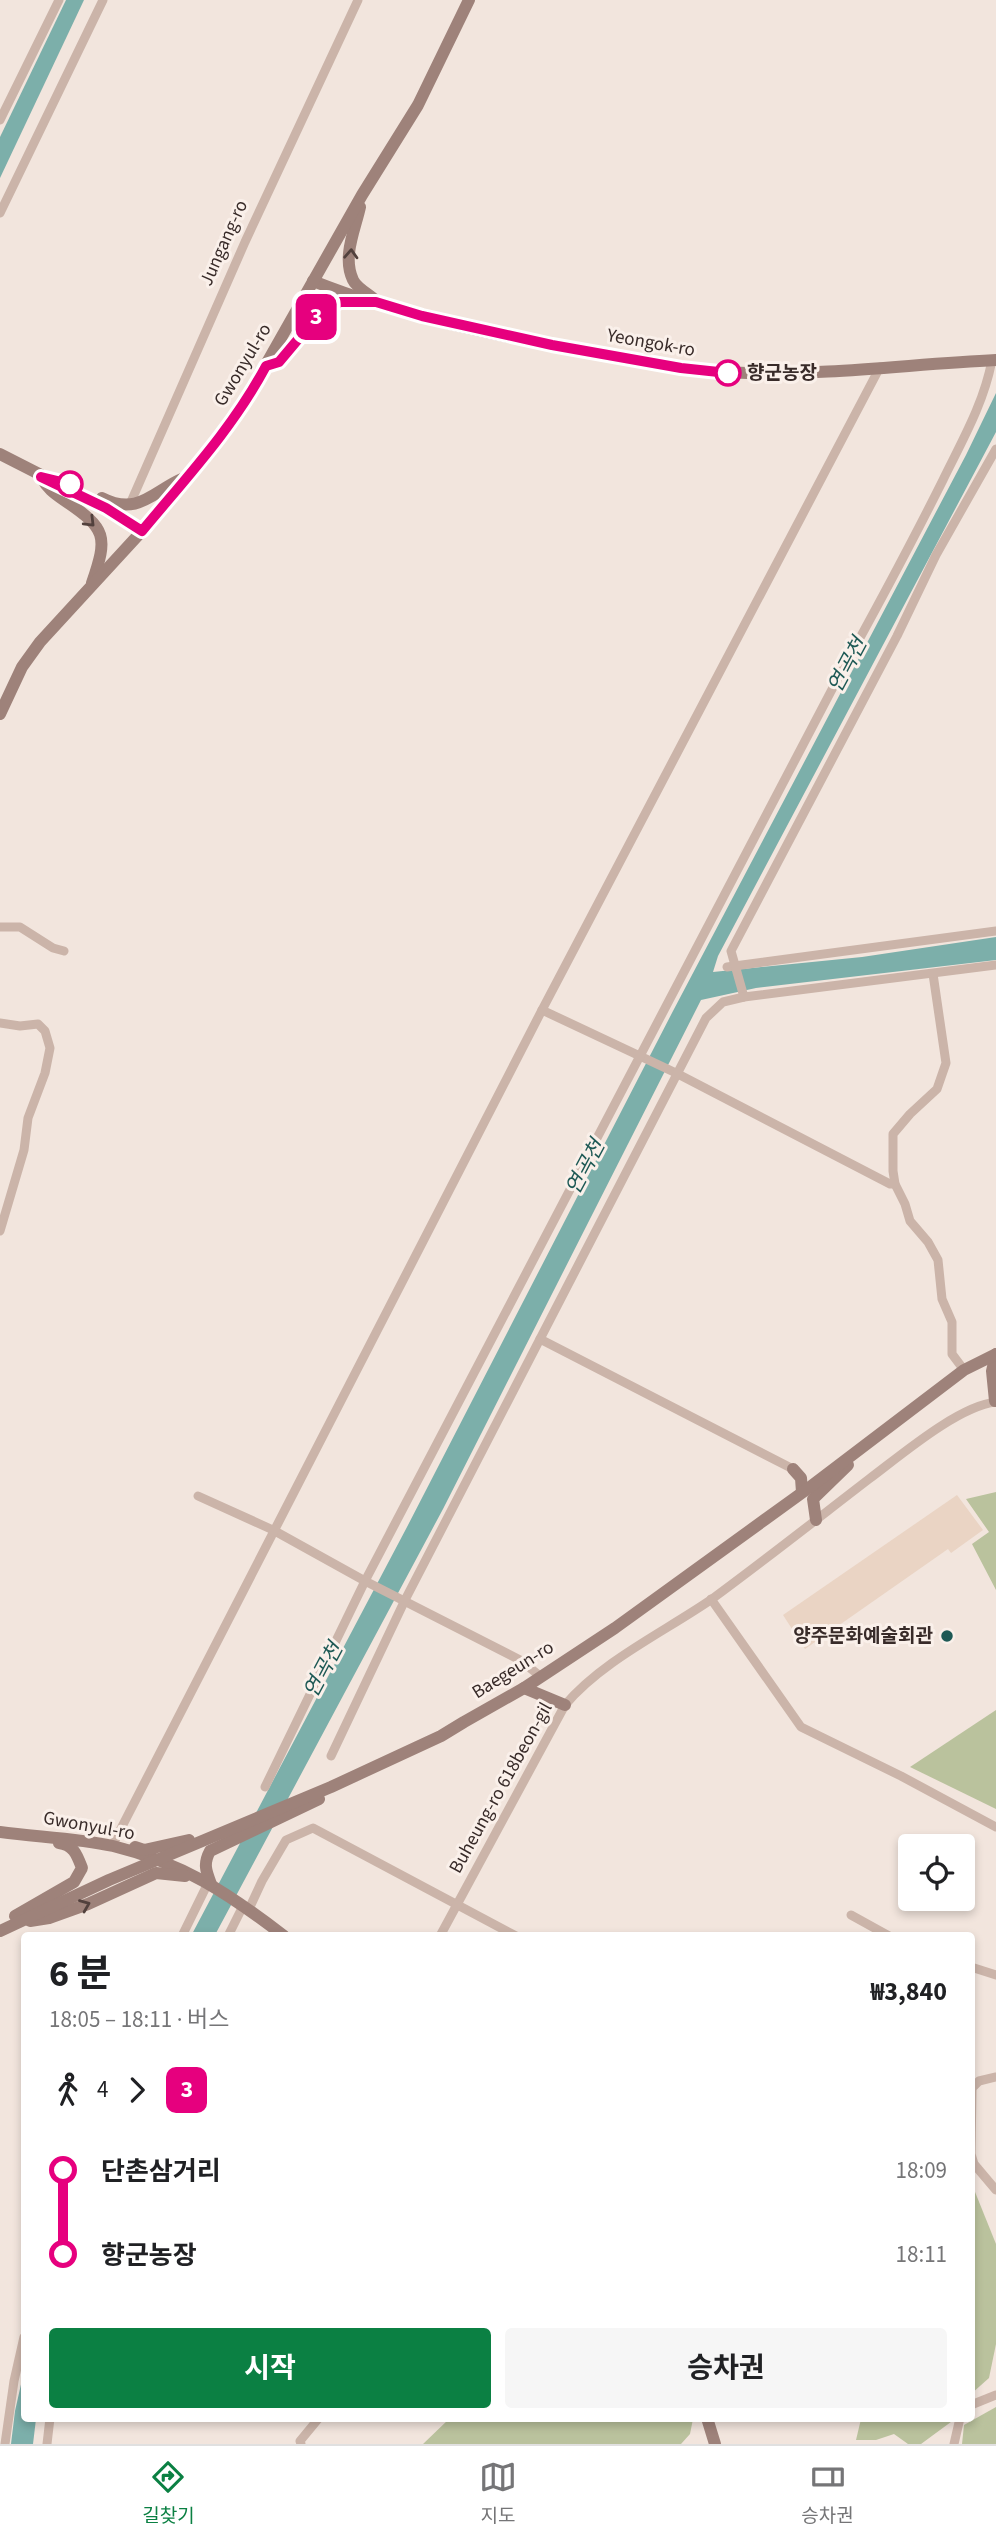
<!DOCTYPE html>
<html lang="ko">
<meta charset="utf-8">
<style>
body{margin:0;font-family:"Source Sans 3","Noto Sans KR",sans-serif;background:#f6f6f6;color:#202124;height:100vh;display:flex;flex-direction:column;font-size:26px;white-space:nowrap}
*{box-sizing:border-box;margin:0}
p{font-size:23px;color:#757577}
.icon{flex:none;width:38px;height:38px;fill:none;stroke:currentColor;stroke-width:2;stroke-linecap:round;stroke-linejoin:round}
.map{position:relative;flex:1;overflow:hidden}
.drawer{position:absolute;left:21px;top:1932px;width:954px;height:490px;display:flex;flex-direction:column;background:#fff;border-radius:7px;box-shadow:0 4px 10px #0003}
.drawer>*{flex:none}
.badge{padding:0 14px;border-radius:10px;font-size:24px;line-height:46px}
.controls{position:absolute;left:898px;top:1834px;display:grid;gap:14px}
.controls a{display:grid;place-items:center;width:77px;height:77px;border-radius:7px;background:#fff;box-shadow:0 4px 10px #0003;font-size:35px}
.map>.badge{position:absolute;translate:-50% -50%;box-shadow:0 0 0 4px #fff}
.legs{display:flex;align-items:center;gap:10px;height:77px;padding:0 28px;font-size:23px}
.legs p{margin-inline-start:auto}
.headline{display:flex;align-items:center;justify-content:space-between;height:119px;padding:0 28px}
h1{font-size:38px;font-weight:700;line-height:52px}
.cta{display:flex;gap:14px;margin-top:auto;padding:14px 28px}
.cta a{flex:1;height:80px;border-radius:7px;background:#0b8043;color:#fff;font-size:28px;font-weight:700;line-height:80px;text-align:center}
.cta a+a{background:#f6f6f6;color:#202124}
ul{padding:0 28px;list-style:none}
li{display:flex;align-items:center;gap:24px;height:84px;font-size:26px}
li i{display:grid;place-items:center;width:10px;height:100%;margin:0 9px;background:currentColor}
li i::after{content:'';width:18px;height:18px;margin:-9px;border:5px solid;border-radius:50%;background:#fff}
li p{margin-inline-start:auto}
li:first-child i{background:linear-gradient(#0000 50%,currentColor 0)}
li:last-child i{background:linear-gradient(currentColor 50%,#0000 0)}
.tab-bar{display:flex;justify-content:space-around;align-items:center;height:98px;border-top:2px solid #e0e0e0;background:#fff;font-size:19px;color:#757577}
.tab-bar a{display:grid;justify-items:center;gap:4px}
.tab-bar .current{color:#0b8043}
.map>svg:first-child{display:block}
.green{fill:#bac29d}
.plaza{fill:#ead4c4}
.water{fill:#7cafaa}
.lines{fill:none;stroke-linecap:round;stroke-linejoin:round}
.street{stroke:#cbb4a9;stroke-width:9}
.secondary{stroke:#9e827a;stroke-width:12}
.oneway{stroke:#52413d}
.line-1-casing{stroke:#fff;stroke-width:16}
.line-1{stroke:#e6007e;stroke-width:10}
.stop-1-dot{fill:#fff;stroke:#e6007e;stroke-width:3.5}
.poi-dot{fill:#1e5955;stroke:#faf0ea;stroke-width:2.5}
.labels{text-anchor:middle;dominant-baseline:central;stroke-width:6;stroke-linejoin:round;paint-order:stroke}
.street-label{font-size:19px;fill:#382b29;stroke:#faf0ea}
.stop-label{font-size:19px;font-weight:bold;fill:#382b29;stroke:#faf0ea;text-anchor:start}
.poi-label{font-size:19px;font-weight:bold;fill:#382b29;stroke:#faf0ea;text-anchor:end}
.water-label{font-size:21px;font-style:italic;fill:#1e5955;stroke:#faf0ea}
</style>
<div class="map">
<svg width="996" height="2444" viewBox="0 0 996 2444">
<rect width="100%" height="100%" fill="#f2e5dd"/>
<g class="green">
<path d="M996,1492v98l-24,-46 17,-12 -23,-33z"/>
<path d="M996,1710v99l-86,-42z"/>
<path d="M971,2182l25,62v100l-7,34 -18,16z"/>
<path d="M996,2407v37h-34l2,-19z"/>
<path d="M449,2419v-1l244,1 -3,15 -9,10h-258z"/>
<path d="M861,2419v-1l94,1 -34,25h-13l-14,-10 -18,6h-20z"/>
</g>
<path class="plaza" d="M957,1495l26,35 -32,23 -3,-4 -143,100 -22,-34z"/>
<g class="water">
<path d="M66,0h18l-84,178v-41z"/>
<path d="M996,393v39l-278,524 -5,16 149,-15 134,-20v23l-240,28 -55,12 -258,509 -228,426 -24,1 216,-409 266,-516 293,-556z"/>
<path d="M24,2371v47l12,1 -3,25h-22l4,-33z"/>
</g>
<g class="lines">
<g class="street">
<path d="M0,120l59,-120"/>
<path d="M0,213l103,-213"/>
<path d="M130,504l115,-262 113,-242"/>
<path d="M0,927h20l33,21 11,3"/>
<path d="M727,967l269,-36"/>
<path d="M933,974l13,89 -9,26 -27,25 -17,20v37l2,13 10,20 5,17 18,21 10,18 4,39 10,23v32l12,16"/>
<path d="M744,997l-13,-46 166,-315 39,-81 60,-106"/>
<path d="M542,1010l134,63 214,111h5"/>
<path d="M0,1023l20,3 18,-2 7,7 5,17 -5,25 -17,45 -4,32 -24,81"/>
<path d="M540,1339l253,130"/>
<path d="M198,1496l75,34 92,51 155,79 20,16"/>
<path d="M711,1599l90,128 100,49 95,51"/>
<path d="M331,1756l74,-156 301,-582 17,-16 21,-5 252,-32"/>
<path d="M265,1787l100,-206 474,-905c36,-65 71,-130 104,-196 19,-39 41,-77 49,-120"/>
<path d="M112,1846l430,-836 338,-643"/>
<path d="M249,1909l13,-28 24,-41 27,-12 203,108"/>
<path d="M851,1915l38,21"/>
<path d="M182,1936l26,-53"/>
<path d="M228,1936l15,-30"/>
<path d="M440,1936l125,-231c37,-44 99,-73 147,-106 53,-39 105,-80 157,-120 31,-23 89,-73 127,-77"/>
<path d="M971,1967l25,8"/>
<path d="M996,2077l-17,4 -7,7 -1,66 3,10 22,26"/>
<path d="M971,2405l25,-10"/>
<path d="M5,2444l9,-63 10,-44"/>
<path d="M47,2444l3,-26"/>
<path d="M301,2444l-1,-3 19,-23"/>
<path d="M954,2444l6,-26"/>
</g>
<g class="secondary">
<path d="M360,207c-5,23 -18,50 -7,73 3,7 15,14 21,19"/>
<path d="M313,281c88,35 184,55 277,71 52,10 104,20 157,21 83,2 166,-9 249,-13"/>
<path d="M266,366c31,-10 39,-58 73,-64 6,-1 15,0 22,0"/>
<path d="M0,454l106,54 36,23"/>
<path d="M41,477c6,11 13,16 23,23 43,29 44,36 28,83"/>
<path d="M102,498c37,19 52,-8 82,-20"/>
<path d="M0,714l22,-47 18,-25 102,-111 62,-72 39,-54 119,-210 56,-90 51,-105"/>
<path d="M995,1401l-3,-30 4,-17"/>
<path d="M793,1469l8,9 1,14"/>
<path d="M816,1520l-3,-21 35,-34"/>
<path d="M524,1688l41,17"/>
<path d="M0,1832c37,5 77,6 113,14 70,17 115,47 171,90"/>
<path d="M135,1847l9,3 45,-10"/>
<path d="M211,1884c-5,-13 -8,-20 -1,-33l109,-52"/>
<path d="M15,1916l59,-34 8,-14c-5,-13 -8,-23 -23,-25"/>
<path d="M30,1921l19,-3 39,-14 68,-31 29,3"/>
<path d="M0,1931l109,-51 222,-93 110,-51 23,-14 60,-34 91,-60 195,-141 154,-117 32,-16"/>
<path d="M707,2418l8,26"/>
</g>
</g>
<defs><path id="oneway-chevron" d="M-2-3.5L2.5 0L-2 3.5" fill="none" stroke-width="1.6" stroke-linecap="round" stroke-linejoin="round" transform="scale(1.75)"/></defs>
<g class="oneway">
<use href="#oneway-chevron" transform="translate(351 254) rotate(-87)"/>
<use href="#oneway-chevron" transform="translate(90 522) rotate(45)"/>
<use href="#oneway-chevron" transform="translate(85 1905) rotate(-22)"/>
</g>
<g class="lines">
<g class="line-1-casing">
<path id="line-1" d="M70,484l-29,-7 65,31 36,23c44,-53 91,-103 124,-165l13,-4 42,-50 19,-10h36l46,14 130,29 129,23 47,5"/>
</g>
<use href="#line-1" class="line-1"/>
</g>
<g class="stop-1-dot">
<circle cx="728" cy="373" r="12"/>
<circle cx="70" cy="484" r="12"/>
</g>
<circle class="poi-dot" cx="947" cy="1636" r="7"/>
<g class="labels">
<g class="street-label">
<text transform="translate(224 243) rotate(-66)">Jungang-ro</text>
<text transform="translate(651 343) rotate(10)">Yeongok-ro</text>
<text transform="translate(243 365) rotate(-59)">Gwonyul-ro</text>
<text transform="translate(513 1670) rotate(-32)">Baegeun-ro</text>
<text transform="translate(501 1788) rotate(-61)">Buheung-ro 618beon-gil</text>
<text transform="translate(89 1826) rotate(10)">Gwonyul-ro</text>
</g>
<g class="stop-label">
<text x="747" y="373">향군농장</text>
</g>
<g class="poi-label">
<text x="933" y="1636">양주문화예술회관</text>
</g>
<g class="water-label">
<text transform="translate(847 665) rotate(-62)">연곡천</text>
<text transform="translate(585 1167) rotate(-62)">연곡천</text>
<text transform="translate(323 1670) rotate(-62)">연곡천</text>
</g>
</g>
</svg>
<div class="controls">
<a><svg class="icon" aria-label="locate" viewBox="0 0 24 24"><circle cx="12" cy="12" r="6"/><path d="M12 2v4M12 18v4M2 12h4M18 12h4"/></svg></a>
</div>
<b class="badge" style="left:316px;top:317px;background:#e6007e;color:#fff">3</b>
<section class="drawer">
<div class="headline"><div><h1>6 분</h1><p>18:05 – 18:11 · 버스</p></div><b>₩3,840</b></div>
<div class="legs"><svg class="icon" aria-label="walk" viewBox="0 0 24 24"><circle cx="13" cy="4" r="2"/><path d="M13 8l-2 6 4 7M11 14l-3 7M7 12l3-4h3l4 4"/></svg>4<svg class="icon" aria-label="forward" viewBox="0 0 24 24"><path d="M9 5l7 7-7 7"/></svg><b class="badge" style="background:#e6007e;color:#fff">3</b></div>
<ul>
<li><i style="color:#e6007e"></i><b>단촌삼거리</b><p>18:09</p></li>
<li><i style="color:#e6007e"></i><b>향군농장</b><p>18:11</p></li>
</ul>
<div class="cta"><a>시작</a><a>승차권</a></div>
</section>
</div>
<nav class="tab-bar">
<a class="current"><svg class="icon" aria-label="directions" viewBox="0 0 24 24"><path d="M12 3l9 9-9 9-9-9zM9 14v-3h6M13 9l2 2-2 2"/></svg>길찾기</a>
<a><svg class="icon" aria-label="map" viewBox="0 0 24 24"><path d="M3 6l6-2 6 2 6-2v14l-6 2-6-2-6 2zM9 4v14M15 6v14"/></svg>지도</a>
<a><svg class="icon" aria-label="tickets" viewBox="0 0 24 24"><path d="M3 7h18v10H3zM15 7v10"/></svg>승차권</a>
</nav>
